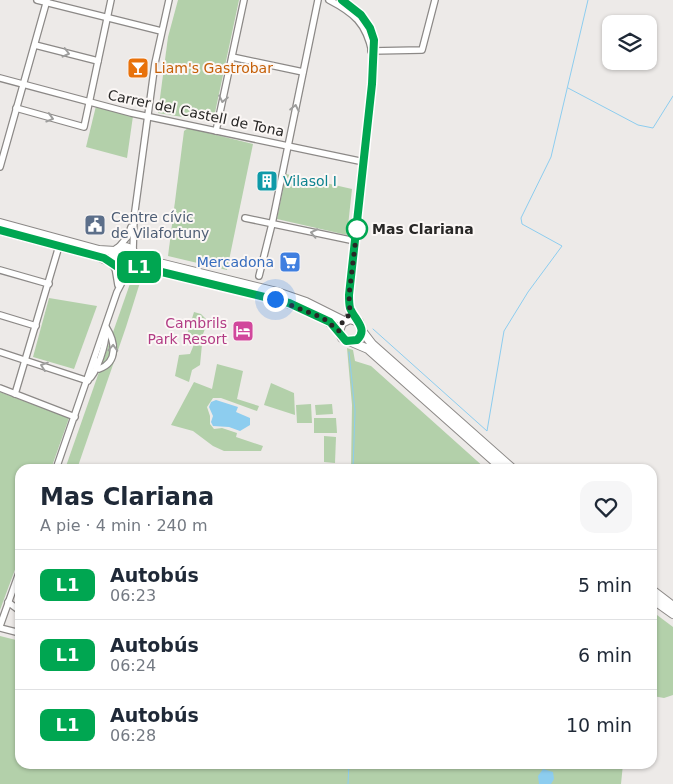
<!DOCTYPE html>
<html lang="es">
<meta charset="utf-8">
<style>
body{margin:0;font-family:"DejaVu Sans",sans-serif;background:#f6f6f7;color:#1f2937;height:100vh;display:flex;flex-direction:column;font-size:19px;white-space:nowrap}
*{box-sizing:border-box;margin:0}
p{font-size:16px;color:#747a83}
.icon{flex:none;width:28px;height:28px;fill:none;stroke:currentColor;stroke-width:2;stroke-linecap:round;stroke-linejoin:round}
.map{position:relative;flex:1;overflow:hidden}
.sheet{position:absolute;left:15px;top:464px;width:642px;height:305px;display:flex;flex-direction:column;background:#fff;border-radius:15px;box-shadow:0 1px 4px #0004}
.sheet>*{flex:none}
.badge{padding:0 10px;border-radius:8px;font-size:18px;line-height:32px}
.buttons{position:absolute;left:602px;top:15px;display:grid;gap:10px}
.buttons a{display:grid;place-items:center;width:55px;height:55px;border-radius:10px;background:#fff;box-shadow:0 1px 4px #0004;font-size:25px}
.you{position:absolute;width:25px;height:25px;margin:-12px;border:4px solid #fff;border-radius:50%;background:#1a73e8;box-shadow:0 0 0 8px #1a73e833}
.map>.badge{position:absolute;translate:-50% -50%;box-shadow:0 0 0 2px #fff}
.round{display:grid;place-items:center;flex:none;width:52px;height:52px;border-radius:15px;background:#f6f6f7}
.overview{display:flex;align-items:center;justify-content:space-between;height:85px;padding:0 25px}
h1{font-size:24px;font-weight:700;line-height:38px}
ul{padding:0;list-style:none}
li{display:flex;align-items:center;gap:15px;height:70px;padding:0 25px;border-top:1px solid #e0e1e3}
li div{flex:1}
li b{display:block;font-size:19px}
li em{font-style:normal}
li .badge{min-width:55px;font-weight:700;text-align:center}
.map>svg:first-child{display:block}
.green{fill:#b3d0aa}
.water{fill:#8dcdef}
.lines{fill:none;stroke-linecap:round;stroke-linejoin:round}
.stream{stroke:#8dcdef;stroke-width:1}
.street-casing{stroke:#8c8987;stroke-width:8}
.secondary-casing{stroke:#8c8987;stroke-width:10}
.street{stroke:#fff;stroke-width:5.5}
.secondary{stroke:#fff;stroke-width:8}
.oneway{stroke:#9e9e9d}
.line-casing{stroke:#fff;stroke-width:11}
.line{stroke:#00a651;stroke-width:8}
.walk{stroke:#282726;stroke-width:5;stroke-dasharray:0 9}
.stop-dot{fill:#fff;stroke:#00a651;stroke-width:2.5}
.labels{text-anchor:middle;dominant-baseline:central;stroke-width:4;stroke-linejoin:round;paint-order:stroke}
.food-label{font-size:14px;fill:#c56008;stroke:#fbf7f5;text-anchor:start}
.street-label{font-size:14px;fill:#282726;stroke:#fbf7f5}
.culture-label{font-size:14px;fill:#0d838f;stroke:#fbf7f5;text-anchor:start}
.service-label{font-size:14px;fill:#4e5e75;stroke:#fbf7f5;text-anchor:start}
.stop-label{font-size:14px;font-weight:bold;fill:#282726;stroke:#fbf7f5;text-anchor:start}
.shop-label{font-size:14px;fill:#366cbe;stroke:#fbf7f5;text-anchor:end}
.hotel-label{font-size:14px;fill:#b23c85;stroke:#fbf7f5;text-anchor:end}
</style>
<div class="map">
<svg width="673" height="784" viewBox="0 0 673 784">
<rect width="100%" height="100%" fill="#edeae8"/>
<g class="green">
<path d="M178,0h61l-26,122 -55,-9 10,-76z"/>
<path d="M96,106l37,10 -6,42 -41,-11z"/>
<path d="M188,128l65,16 -26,126 -59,-14 16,-125z"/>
<path d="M286,174l66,15 -5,46 -70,-16z"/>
<path d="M138,272l5,1 -17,54 -49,142h-12l67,-191z"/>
<path d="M49,298l48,8 -23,63 -41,-12z"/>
<path d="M194,312l7,2 7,7 -5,13 -3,31 -8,5 -3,12 -14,-6 4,-21 11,-1 5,-12 -9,-4z"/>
<path d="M347,348l6,2 2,11 16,5 115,103h-135l1,-64z"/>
<path d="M217,364l26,7 -6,28 22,7 -2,5 -36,-13h-8l-6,9 3,9v8l4,5 8,-1 15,5 -1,4 27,9 -2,5h-37l-11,-5 -20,-15 -22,-6 23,-43 18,7z"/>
<path d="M271,383l23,10 1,22 -31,-10z"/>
<path d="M0,392l69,26 -18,51h-31v87l-20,54z"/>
<path d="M311,404l1,19h-15l-1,-18z"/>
<path d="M332,404l1,10 -17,1 -1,-10z"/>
<path d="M314,418h22l1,15h-23z"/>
<path d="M324,436l12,1 -1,26 -11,-1z"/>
<path d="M653,612l20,15v68l-9,3 -11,-2z"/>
<path d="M0,636l20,5v123h603l-2,20h-621z"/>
</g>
<g class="water">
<path d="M216,400l22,7 -2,5 14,6v7l-10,6 -11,-4 -16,-1 -2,-4 2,-6 -4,-9 2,-5z"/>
<path d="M543,769l10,3 1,7 -3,5h-12l-1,-8z"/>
</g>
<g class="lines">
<g class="stream">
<path d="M568,88l70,37 15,3 20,-32"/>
<path d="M373,329l114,102 17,-100 24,-39 34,-46 -40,-22 -1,-6 30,-61 37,-157"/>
<path d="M349,352l6,59 -2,58"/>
<path d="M348,784l1,-20"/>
</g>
<g class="street-casing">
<g id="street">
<path d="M37,0l124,31"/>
<path d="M329,0c25,13 37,23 43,52"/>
<path d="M342,0l19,15 9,13 4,12 -2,44 -23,211 1,19 -3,5"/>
<path d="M35,45l63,16"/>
<path d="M371,51l51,-1 13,-50"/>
<path d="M232,57l71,15"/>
<path d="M0,78l131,35 233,49"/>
<path d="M16,108l68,19 27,-127"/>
<path d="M216,131l28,-131"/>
<path d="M0,167l47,-167"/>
<path d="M245,218l110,23"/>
<path d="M118,248l10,-12 3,-9"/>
<path d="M133,252l1,-34 21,-155 14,-63"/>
<path d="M115,267l3,18"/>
<path d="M0,270l49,14"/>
<path d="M259,276l13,-52 46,-224"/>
<path d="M0,315l36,11"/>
<path d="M0,352l88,29"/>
<path d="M96,361l-1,5 4,3c20,-7 16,-28 7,-42"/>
<path d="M88,380c9,-6 18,-37 18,-48"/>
<path d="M0,388l75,29"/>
<path d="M15,394l44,-148"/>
<path d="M56,469l61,-177 12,-23"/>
<path d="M8,602l12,9"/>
<path d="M0,626l20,-56"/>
<path d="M0,628l20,5"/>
</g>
</g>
<g class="secondary-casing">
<g id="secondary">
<path d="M0,223l99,27 16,1"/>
<path d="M0,230l97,26 16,7"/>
<circle cx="124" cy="259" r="12"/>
<path d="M135,255l8,4 134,33 29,10 38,19"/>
<path d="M132,267l21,2c41,10 162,32 186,62"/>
<path d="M503,469l-135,-120 -26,-11 -3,-7 3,-8 8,-4 9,3 3,9 10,13 141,125"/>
<path d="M652,590l21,16"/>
<path d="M652,599l21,15"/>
</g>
</g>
<use href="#street" class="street"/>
<use href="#secondary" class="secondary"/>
</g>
<defs><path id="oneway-chevron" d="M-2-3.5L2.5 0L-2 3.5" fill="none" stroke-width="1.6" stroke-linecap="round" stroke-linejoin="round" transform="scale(1.25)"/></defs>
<g class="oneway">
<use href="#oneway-chevron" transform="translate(66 53) rotate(14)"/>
<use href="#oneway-chevron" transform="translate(223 99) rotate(102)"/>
<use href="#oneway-chevron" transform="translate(295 108) rotate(-78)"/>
<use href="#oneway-chevron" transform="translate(50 118) rotate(16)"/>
<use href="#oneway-chevron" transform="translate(314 233) rotate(-168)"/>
<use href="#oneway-chevron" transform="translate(113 348) rotate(-88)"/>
<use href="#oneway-chevron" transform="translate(44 366) rotate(-161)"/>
</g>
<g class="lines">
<g class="line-casing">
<path id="line" d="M0,230l104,28 18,12 19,-3 148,36 41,19 16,19 11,-1c12,-11 -3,-21 -7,-32 -1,-4 -1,-9 -1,-13l23,-211 2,-44 -4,-12 -9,-13 -19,-15"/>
</g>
<use href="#line" class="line"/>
<path class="walk" d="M275,299l48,19 16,13 3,-8 8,-9 -1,-19 8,-66"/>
</g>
<defs>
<g id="bar-square" transform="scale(1.125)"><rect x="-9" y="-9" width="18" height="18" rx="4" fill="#e8710a" stroke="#fbf7f5"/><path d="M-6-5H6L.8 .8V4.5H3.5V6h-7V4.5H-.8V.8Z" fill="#fff"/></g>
<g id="building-square" transform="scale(1.125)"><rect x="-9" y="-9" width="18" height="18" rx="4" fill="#0f9aa8" stroke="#fbf7f5"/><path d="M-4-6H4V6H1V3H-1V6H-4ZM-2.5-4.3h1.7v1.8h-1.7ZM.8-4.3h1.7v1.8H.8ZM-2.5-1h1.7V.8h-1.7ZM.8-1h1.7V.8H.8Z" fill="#fff"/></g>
<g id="civic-square" transform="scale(1.125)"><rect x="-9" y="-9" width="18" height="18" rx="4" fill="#5c6f8a" stroke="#fbf7f5"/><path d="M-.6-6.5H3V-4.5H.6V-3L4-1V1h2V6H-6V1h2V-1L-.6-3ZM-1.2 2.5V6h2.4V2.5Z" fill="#fff"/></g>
<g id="supermarket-square" transform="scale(1.125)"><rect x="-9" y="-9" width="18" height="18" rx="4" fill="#3f7fe0" stroke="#fbf7f5"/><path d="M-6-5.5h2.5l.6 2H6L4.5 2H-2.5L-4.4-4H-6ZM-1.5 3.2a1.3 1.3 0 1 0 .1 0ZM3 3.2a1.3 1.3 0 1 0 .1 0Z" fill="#fff"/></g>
<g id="hotel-square" transform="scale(1.125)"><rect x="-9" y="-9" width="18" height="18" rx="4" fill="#d1479c" stroke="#fbf7f5"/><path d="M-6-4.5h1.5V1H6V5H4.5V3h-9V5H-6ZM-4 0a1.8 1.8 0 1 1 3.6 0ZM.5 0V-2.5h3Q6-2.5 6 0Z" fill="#fff"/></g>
</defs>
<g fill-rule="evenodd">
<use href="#bar-square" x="138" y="68"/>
<use href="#building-square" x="267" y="181"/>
<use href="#civic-square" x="95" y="225"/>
<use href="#supermarket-square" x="290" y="262"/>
<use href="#hotel-square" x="243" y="331"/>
</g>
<circle class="stop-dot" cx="357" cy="229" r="10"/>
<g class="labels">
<g class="food-label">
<text x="154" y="68">Liam's Gastrobar</text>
</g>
<g class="street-label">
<text transform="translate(196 113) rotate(12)">Carrer del Castell de Tona</text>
</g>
<g class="culture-label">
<text x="283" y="181">Vilasol I</text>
</g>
<g class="service-label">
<text x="111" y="217">Centre cívic<tspan x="111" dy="16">de Vilafortuny</tspan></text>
</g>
<g class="stop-label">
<text x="372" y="229">Mas Clariana</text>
</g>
<g class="shop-label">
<text x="274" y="262">Mercadona</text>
</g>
<g class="hotel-label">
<text x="227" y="323">Cambrils<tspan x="227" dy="16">Park Resort</tspan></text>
</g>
</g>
</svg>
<div class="buttons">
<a><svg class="icon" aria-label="layers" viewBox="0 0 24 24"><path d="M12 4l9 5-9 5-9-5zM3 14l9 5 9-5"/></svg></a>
</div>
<div class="you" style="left:275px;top:299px"></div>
<b class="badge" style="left:139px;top:267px;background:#00a651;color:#fff">L1</b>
<section class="sheet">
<div class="overview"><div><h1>Mas Clariana</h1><p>A pie · 4 min · 240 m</p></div><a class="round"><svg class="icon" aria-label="heart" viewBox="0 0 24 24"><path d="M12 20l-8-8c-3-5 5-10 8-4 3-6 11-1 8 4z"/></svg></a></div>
<ul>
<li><span class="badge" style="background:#00a651;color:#fff">L1</span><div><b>Autobús</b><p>06:23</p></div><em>5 min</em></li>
<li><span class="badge" style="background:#00a651;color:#fff">L1</span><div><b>Autobús</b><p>06:24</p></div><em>6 min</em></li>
<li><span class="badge" style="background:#00a651;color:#fff">L1</span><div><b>Autobús</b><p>06:28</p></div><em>10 min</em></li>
</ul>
</section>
</div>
